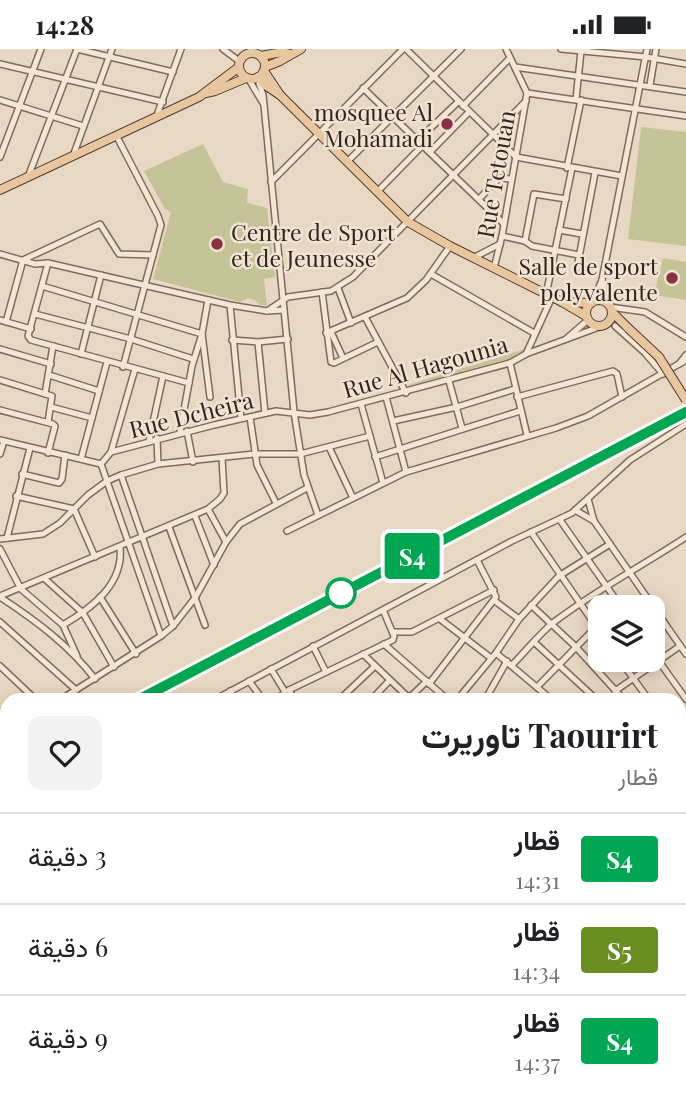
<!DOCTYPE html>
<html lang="ar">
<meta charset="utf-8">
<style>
body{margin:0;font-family:"Playfair Display",Vazirmatn,serif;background:#f2f2f2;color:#202124;direction:rtl;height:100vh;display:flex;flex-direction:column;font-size:26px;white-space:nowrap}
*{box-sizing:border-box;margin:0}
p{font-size:23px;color:#757577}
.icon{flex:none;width:38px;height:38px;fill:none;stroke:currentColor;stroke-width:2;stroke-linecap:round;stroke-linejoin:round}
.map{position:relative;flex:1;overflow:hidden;direction:ltr}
.side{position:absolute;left:0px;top:644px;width:686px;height:406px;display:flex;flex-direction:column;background:#fff;border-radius:21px 21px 0 0;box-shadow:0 4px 18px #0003;direction:rtl}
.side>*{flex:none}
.badge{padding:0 14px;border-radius:5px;font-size:24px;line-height:46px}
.buttons{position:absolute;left:588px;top:546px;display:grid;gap:14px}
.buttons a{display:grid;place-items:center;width:77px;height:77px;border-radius:14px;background:#fff;box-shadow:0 4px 18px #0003;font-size:35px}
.map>.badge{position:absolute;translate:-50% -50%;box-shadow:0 0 0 4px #fff}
.round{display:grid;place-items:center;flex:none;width:74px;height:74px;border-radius:14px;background:#f2f2f2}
.head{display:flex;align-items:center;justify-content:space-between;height:119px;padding:0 28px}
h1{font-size:33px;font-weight:700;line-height:52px}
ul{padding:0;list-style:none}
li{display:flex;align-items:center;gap:21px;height:91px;padding:0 28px;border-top:2px solid #e0e0e0}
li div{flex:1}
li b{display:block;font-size:26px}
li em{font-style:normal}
li .badge{min-width:77px;font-weight:700;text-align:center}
.status{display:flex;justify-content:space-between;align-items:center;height:49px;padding:0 35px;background:#fff;direction:ltr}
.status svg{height:19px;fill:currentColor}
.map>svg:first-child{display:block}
.green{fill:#c5c498}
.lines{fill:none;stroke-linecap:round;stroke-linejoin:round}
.street-casing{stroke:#816a5c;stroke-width:8}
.primary-casing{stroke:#4f3a30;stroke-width:10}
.street{stroke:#f4e6d5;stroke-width:5}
.primary{stroke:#e8c69f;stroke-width:8}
.rail{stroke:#32251e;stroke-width:2;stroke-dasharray:12 12;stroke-linecap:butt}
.primary-bridge-casing{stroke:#4f3a30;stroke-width:10;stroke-linecap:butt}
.primary-bridge{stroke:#e8c69f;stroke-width:8}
.line-casing{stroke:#fff;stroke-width:16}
.line{stroke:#00a651;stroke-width:10}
.poi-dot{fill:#893340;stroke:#f1e3d2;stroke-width:2.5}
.stop-dot{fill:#fff;stroke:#00a651;stroke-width:3.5}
.labels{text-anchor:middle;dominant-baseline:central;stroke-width:5;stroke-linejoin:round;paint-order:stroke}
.poi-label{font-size:23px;fill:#32251e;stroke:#f1e3d2;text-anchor:end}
.street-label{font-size:23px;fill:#32251e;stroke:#f1e3d2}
</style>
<div class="status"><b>14:28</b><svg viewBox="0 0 49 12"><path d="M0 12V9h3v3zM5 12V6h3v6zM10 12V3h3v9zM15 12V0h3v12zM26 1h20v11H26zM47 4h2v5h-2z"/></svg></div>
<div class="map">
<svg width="686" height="1050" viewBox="0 0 686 1050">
<rect width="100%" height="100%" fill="#e8d8c3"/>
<g class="green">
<path d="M641,78l45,5v114l-58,-7z"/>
<path d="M203,95l20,38 25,7 -1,14 20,5 8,69 -11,2 3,26h-7l-5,-5 -7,-2 -8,4 -87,-23 18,-67 -6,-3 -21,-38z"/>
<path d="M663,209l23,4v38l-32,-5z"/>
<path d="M532,298l-8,11 -113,33 -3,-6z"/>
</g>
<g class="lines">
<g class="street-casing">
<g id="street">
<path d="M77,0l96,23"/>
<path d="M223,0l16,12"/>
<path d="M251,0l3,4"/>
<path d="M406,0l110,108 106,19"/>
<path d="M561,0l85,8 40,7"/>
<path d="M0,15l163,38"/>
<path d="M515,18l171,25"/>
<path d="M248,29l15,25"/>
<path d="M259,34l4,12 31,317 10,63 14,40"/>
<path d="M650,36l6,-36"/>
<path d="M363,39l141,136"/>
<path d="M527,44l159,23"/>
<path d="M576,50l5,-48"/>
<path d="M0,51l83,26"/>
<path d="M463,57l47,-48"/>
<path d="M157,66l24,-66"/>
<path d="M116,86l42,81 3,9 -38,142"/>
<path d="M418,91l40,-38"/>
<path d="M430,103l39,-40"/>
<path d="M73,107l39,-107"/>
<path d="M0,108l41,-108"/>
<path d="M347,113l114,-113"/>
<path d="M567,119l14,-68"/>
<path d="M28,128l49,-128"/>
<path d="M271,133l132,-133"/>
<path d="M378,142l45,-46"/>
<path d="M479,150l20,-21 12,1"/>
<path d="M559,181l23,4"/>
<path d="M502,187l23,5 7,5 47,9"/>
<path d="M525,192l9,-47 32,5"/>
<path d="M0,205l35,10 13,-1 182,42 37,6 17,-1"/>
<path d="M473,209l27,-14"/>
<path d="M48,214l-20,73 3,4 158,43"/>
<path d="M494,219l8,-32 25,-143 -21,-44"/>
<path d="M577,219l18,-95"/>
<path d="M431,225l103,59"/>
<path d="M602,231l5,23"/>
<path d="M42,237l160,48 8,63"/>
<path d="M338,239l13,35"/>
<path d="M322,243l9,70 3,1 44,-21"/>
<path d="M546,246l26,-127"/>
<path d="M593,252l9,-21 45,-231"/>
<path d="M230,256l11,113"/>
<path d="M610,258l35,5 41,25"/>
<path d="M267,262l21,-14 43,-6 22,-14 173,-176"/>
<path d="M35,265l96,25 62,20"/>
<path d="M365,268l41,76"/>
<path d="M0,271l31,9"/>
<path d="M6,273l17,-62 77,-36 19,30 34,1"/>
<path d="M615,277l30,27 18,21"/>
<path d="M331,283l12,26"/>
<path d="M326,284l81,-35 19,-18 24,-34"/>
<path d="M566,290l22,-19"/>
<path d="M232,291l26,2 30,-3"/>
<path d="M258,293l7,71"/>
<path d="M0,300l51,15"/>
<path d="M81,305l20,-79"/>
<path d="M526,305l26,-57"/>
<path d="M686,306l-7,9 7,-4"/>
<path d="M510,314l17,72"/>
<path d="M49,326l50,16"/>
<path d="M0,331l52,16 -4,26"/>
<path d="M449,332l13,47"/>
<path d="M45,345l8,-48"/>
<path d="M386,348l20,75"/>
<path d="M517,348l96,-26 4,3 5,23"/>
<path d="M361,355l22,79"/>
<path d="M51,358l41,11"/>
<path d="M0,361l53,14 2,2 -7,27"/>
<path d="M250,368l7,48 19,38"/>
<path d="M393,372l64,-14 58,-18"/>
<path d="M187,382l6,31"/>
<path d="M180,383l12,-66 10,-32 6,-34"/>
<path d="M157,389l1,26"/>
<path d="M0,391l101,24"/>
<path d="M149,392l14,-65"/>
<path d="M329,398l24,51"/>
<path d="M111,403l24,-83"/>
<path d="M0,405l4,-13"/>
<path d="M375,408l145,-46"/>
<path d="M81,410l26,-97"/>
<path d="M101,415l10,-12 103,-27 62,-14 34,4 18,-3 182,-49 16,-9 76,-28"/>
<path d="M101,415l60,172"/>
<path d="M22,425l37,9 3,-4 3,-24"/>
<path d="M121,426l52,151"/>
<path d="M16,447l58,13 21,48"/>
<path d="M588,450l6,22 92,133"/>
<path d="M208,460l18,33"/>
<path d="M575,461l19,11"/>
<path d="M195,467l19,49"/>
<path d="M560,471l61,87"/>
<path d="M169,478l36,98"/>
<path d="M287,482l119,-59 150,-44 32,-12 91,-52"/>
<path d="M531,483l69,100"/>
<path d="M7,489l23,-90"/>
<path d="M0,490l43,-5 17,-11 28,-28 19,-14 14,-6 37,-11 96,-10h46l70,-18"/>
<path d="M0,500l21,40 42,36 14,31"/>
<path d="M45,530l38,34 31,54"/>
<path d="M0,547l208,-87 12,-10 4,-6 -2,-35"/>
<path d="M0,548c35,23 69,48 95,82"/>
<path d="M100,548l36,57"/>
<path d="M495,552l24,18"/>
<path d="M531,556l45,42 48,53"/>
<path d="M440,570l51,39"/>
<path d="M0,573l76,68"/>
<path d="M63,576c29,-17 61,-41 57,-78"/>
<path d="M393,583h19l82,-42"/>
<path d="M534,593l63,58"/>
<path d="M384,595l64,56"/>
<path d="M313,597l13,26"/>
<path d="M496,604l56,47"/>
<path d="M653,604l33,46"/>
<path d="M363,605l46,44"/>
<path d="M620,611l29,40"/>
<path d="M512,616c14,-14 27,-31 42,-43 42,-32 88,-56 132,-85"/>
<path d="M0,617l36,34"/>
<path d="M271,620l14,23"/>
<path d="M249,632l14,19"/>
<path d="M429,635l67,-87 -19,-37"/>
<path d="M537,638l59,-60"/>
<path d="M289,641l6,10"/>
<path d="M230,642l6,9"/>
<path d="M615,642l65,-45"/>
<path d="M60,651l101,-64 12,-10 22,-28 31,-56 14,-18 67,-36"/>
<path d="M214,651l298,-159 60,-28 58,-53 56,-36"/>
<path d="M275,651l14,-10 104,-50 1,-4 -11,-26"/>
<path d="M339,651l36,-34"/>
<path d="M371,651l19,-20"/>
<path d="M407,651l20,-19"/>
<path d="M457,651l39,-47 23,-34 40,-43 51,-32"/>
<path d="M485,651l22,-39"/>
<path d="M0,668l7,10"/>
<path d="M679,685l7,-7"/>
<path d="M0,689l7,-5"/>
<path d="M679,692l7,9"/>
<path d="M0,699l7,-7"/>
<path d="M679,725l7,-7"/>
<path d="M0,757l7,-3"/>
<path d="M679,765l7,7"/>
<path d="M679,796l7,-1"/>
<path d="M0,821l7,1"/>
<path d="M679,822l7,-1"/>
<path d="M0,834h7"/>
<path d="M679,857l7,-2"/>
<path d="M3,874l4,-23"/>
<path d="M679,883l7,-1"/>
<path d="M0,920l7,-22"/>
<path d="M0,931l7,-3"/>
<path d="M0,934l7,16"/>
<path d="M679,950l7,16"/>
<path d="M0,958l7,-7"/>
<path d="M679,979l7,6"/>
<path d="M679,1010l7,-8"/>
<path d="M180,1043v7"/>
<path d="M398,1043l8,7"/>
<path d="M424,1043l7,7"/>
<path d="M454,1043l9,7"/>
<path d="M489,1043l9,7"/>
<path d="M527,1043l8,7"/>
<path d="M570,1043l8,7"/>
<path d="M605,1043l8,7"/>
<path d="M637,1043l7,6"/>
<path d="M118,1045l35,5"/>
<path d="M0,1048l5,-16 2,-29"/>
<path d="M28,1050l3,-7"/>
<path d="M44,1050l2,-7"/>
<path d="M62,1050l2,-7"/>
<path d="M95,1050v-7"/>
<path d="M208,1050l14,-7"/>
<path d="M270,1050l24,-7"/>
<path d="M301,1050l7,-7"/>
<path d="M680,1050l6,-7"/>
</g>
</g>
<g class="primary-casing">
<g id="primary">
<circle cx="252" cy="17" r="13"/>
<path d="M261,7l21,-4 8,2"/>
<path d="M265,18l15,-6 21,-12"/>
<path d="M264,22l16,24 128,127 42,24 112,56 24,14"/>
<path d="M258,28l7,8 15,10"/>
<path d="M206,44l9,-2 31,-13"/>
<path d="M0,141l199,-93 40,-30"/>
<circle cx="599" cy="264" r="13"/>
<path d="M562,253l29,1"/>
<path d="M612,263l16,16"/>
</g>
</g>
<use href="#street" class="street"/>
<use href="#primary" class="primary"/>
<g class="rail">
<path d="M138,651l548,-288"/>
<path d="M0,727l7,-4"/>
</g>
<g class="primary-bridge-casing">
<path id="primary-bridge" d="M628,279l31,29 27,43"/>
</g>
<use href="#primary-bridge" class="primary-bridge"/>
</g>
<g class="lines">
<g class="line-casing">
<path id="line" d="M138,651l548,-288"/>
</g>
<use href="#line" class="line"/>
</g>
<g class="poi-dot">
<circle cx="447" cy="75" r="7"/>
<circle cx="217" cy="195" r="7"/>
<circle cx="672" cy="229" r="7"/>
</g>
<circle class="stop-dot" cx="341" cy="544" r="14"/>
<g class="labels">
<g class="poi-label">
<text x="433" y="62">mosquee Al<tspan x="433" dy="26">Mohamadi</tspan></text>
<text x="231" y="182" text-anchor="start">Centre de Sport<tspan x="231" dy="26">et de Jeunesse</tspan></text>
<text x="658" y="216">Salle de sport<tspan x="658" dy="26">polyvalente</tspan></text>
</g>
<g class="street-label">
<text transform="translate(495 125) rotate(-80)">Rue Tetouan</text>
<text transform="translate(425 317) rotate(-16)">Rue Al Hagounia</text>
<text transform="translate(191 365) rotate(-14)">Rue Dcheira</text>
</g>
</g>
</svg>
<div class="buttons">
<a><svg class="icon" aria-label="layers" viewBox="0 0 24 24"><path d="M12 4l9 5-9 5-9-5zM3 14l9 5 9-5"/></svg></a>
</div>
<b class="badge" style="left:412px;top:507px;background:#00a651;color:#fff">S4</b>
<section class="side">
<div class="head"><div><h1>Taourirt تاوريرت</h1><p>قطار</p></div><a class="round"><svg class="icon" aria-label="heart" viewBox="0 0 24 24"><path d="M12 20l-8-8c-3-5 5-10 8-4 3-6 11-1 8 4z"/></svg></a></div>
<ul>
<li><span class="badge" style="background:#00a651;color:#fff">S4</span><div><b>قطار</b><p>14:31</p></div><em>3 دقيقة</em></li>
<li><span class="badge" style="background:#6b8e23;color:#fff">S5</span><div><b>قطار</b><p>14:34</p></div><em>6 دقيقة</em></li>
<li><span class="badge" style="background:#00a651;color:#fff">S4</span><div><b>قطار</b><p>14:37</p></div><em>9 دقيقة</em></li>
</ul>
</section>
</div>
